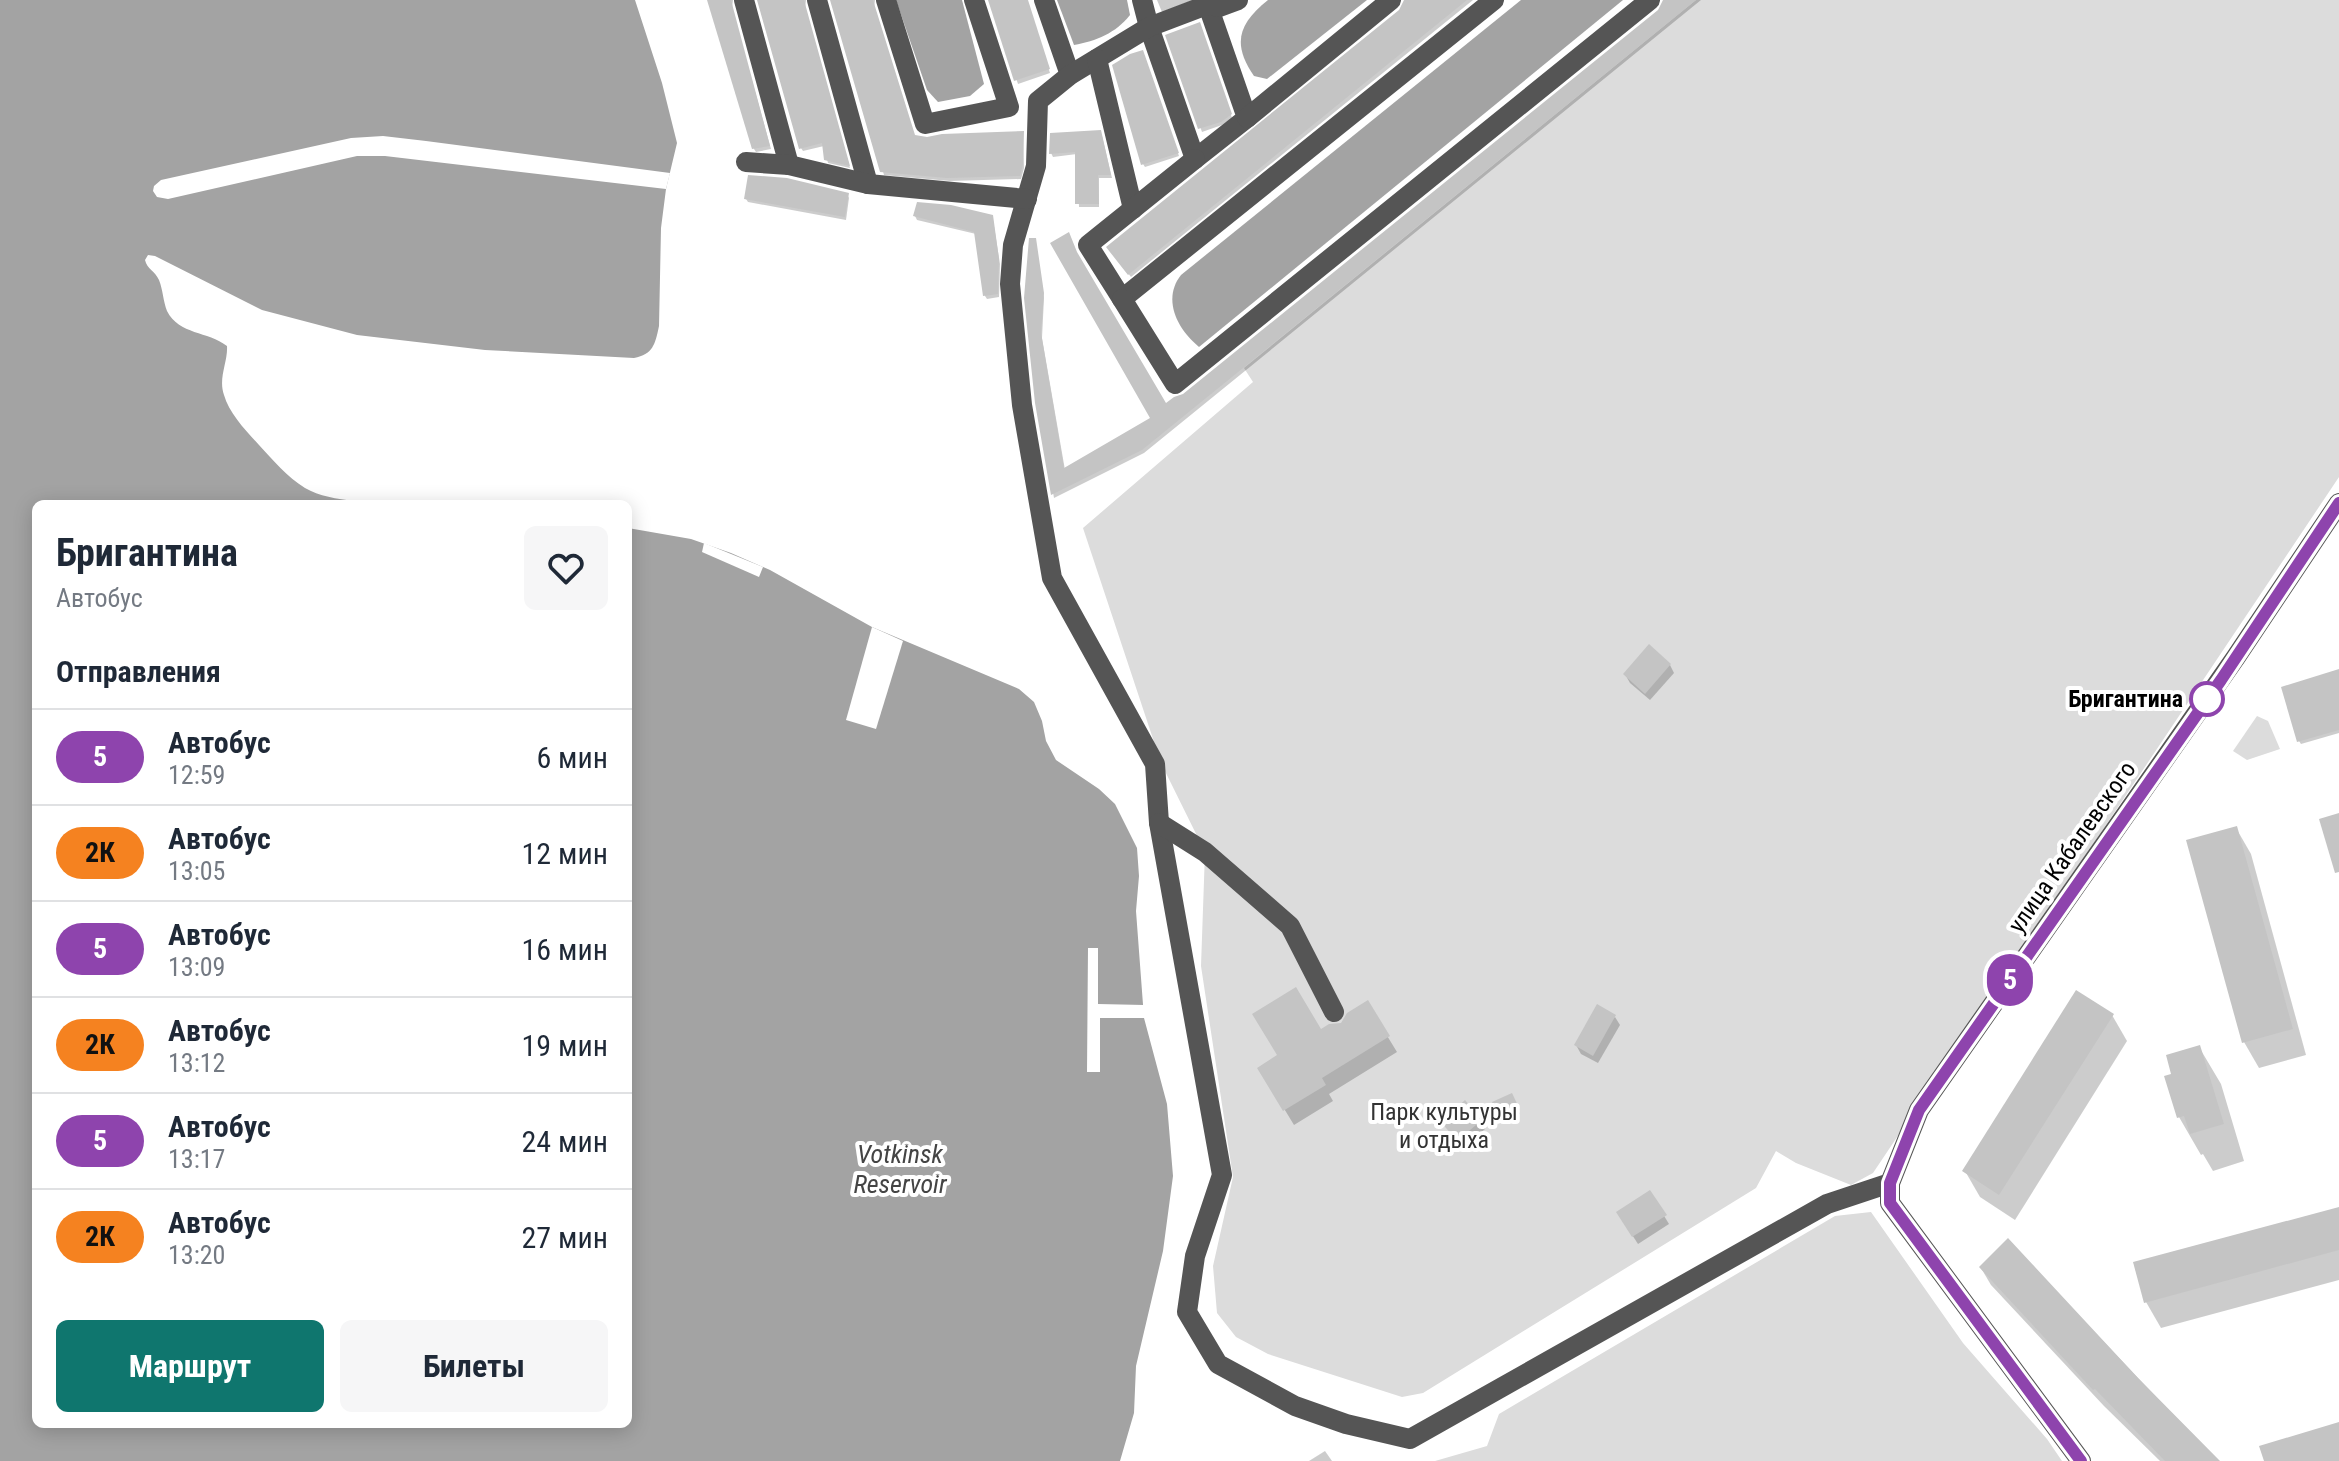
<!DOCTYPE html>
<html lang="ru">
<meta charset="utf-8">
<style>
body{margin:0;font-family:"Roboto Condensed",sans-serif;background:#f6f6f7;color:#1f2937;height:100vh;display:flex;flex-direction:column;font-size:30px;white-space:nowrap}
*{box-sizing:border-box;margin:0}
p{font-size:26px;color:#747a83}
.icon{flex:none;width:44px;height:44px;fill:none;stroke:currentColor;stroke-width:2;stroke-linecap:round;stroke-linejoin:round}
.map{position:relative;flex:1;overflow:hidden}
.drawer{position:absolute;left:32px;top:500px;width:600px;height:928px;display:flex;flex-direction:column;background:#fff;border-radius:12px;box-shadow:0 4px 20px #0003}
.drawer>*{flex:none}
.badge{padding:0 16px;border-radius:26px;font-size:28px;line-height:52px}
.map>.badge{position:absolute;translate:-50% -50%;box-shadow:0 0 0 4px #fff}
h2{padding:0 24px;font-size:30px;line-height:72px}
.round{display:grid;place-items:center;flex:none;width:84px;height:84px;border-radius:12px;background:#f6f6f7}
.summary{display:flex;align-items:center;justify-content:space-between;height:136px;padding:0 24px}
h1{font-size:38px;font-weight:700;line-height:60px}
.button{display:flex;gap:16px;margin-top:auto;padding:16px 24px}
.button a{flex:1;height:92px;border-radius:12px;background:#0f766e;color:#fff;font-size:32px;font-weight:700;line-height:92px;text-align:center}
.button a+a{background:#f6f6f7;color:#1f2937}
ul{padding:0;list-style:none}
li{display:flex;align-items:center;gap:24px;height:96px;padding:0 24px;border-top:2px solid #e0e1e3}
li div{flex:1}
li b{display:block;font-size:30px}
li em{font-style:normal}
li .badge{min-width:88px;font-weight:700;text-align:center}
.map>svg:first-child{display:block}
.green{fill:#dcdcdc}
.water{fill:#a3a3a3}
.pier{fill:#fff}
.shadow{fill:#0003}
.building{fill:#c4c4c4}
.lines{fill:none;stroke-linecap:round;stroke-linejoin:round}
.minor{stroke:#555;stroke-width:20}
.line-casing{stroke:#fff;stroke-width:18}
.line{stroke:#8e44ad;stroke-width:12}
.stop-dot{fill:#fff;stroke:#8e44ad;stroke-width:4}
.labels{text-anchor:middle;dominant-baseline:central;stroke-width:8;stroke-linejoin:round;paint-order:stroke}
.stop-label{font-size:24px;font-weight:bold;fill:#000;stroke:#fff;text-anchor:end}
.street-label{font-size:24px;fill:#000;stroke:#fff}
.park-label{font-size:24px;fill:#333;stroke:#fff}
.water-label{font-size:26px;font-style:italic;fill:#444;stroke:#fff}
</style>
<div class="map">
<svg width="2339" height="1461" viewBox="0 0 2339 1461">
<rect width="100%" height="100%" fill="#fff"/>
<g class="green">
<path d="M1696,0h643v477l-466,696 -22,12 -55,-22 -20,-12 -20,37 -333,205 -21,4 -134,-43 -32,-17 -19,-24 -4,-47 20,-89 -32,-211 4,-114 -44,-89 -78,-235 170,-146 -9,-14z"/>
<path d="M2257,716l11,5 12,28 -33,11 -14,-9z"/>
<path d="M1871,1212l92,131 84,96 15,22h-627l52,-15 12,-32 336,-198z"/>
</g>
<g class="water">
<path d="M0,0h635l27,83 15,60 -11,46 -5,39 -2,98c-4,19 -6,28 -25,32l-149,-8 -128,-15 -95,-25 -107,-54 -7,-1 -3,5c2,9 10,11 14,20 4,10 4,21 8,31 12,24 41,20 60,35 1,16 -9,32 -3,49 5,18 22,36 35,50 14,15 28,32 46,43 28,16 71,13 104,16h-373v920h592v-896l63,11 40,14 39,17 102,57 147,62 15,13 8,19 4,20 10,19 43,29 16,15 22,44 2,28 -3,35 8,107 23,86 6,72 -10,75 -27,115 -2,47 -14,48h-1120z"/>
<path d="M896,0h66l22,84 -14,12 -32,6 -11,-12z"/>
<path d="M1057,0h70l3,15c-14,18 -34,26 -56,30z"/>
<path d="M1268,0h99l-100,79 -13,-3c-22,-32 -16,-52 14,-76z"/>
<path d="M1521,0h102l-424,347c-22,-18 -37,-48 -18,-72z"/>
</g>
<g class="pier">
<path d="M383,136l43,5 244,32 -4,16 -281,-33h-28l-189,43 -11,-2 -4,-6 1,-5 7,-6 190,-42z"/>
<path d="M704,543l59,24 -4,10 -57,-25z"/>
<path d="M872,627l31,14 -27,88 -30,-9z"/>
<path d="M1088,948h10v56l46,1v13h-44v54h-13z"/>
</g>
<g class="shadow">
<path d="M709,0h24l-1,8 39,141 -15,3 -2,-3z"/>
<path d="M760,0h46l-1,9 45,159 -22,-5 -4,-17 -21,5 -2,-3z"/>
<path d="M833,0h42l-1,9 41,128 12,2 96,-6 1,35 -3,11 -71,2 -66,-6z"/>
<path d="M990,0h37l23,73 -32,11z"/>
<path d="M1157,0h36l-31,12z"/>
<path d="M1408,0h65l-342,277 -21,-26 291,-240z"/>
<path d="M1665,0h36l-557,453 -90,45 -17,-95 -2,-163 9,58 -2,40 23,132 88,-51 -75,-162 87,149 19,-10 476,-385z"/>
<path d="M1201,27l31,91 -10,7 -20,7 -34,-96z"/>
<path d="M1144,55l35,101 -34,11 -2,-3z"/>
<path d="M1102,136l10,42h-13v29h-20l-2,-53 -24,3 -2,-4z"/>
<path d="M847,194l2,4 -3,22 -98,-18 -2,-3z"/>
<path d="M915,216l78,4 7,44 -1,33 -12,2 -2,-3 -9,-62 -59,-14z"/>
<path d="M1670,665l4,8 -24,27 -20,-17 -5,-9z"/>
<path d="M2339,671v62l-38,11 -2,-3z"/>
<path d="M2236,828l15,26 55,201 -47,13 -15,-26z"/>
<path d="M1367,1003l30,49 -68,42 4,7 -39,24 -34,-56 60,-38 22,-6z"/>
<path d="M2112,1015l15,26 -112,179 -35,-23 -15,-26z"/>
<path d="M1615,1017l5,8 -22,38 -17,-9 -5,-9z"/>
<path d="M2199,1047l22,37 23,77 -31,10 -10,-17 -2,1 -22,-38 -5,-42z"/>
<path d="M1511,1096l9,18 -17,8 -9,-19z"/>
<path d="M1481,1121l4,8 -22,19 -20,-26z"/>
<path d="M1650,1193l19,31 -31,20 -20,-31z"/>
<path d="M2339,1209v71l-178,48 -15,-26z"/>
<path d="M2008,1241l209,220h-57l-56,-55 -113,-121 -10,-17z"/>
<path d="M1325,1451l7,10h-23z"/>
</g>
<g class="building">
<path d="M707,0h24l39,146 -18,3z"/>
<path d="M757,0h47l46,166 -26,-6 -2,-17 -23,6z"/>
<path d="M830,0h43l42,135 12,2 15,-3 82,-3 -1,33 -3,12 -73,2 -67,-6z"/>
<path d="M988,0h40l22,69 -36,12z"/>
<path d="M1467,0l-339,275 -22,-28 293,-237 5,-10z"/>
<path d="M1663,0h33l-554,450 -91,45 -16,-92 -11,-105 5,-60h7l8,55 -3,40 23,135 86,-50 -100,-175 19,-11 8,20 89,151 8,-6 9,-3 475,-384z"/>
<path d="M1200,22l32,92 -11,8 -23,7 -33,-94z"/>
<path d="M1143,50l36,103 -38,12 -29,-100 18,-11z"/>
<path d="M1101,130l10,45h-13l1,29h-24v-52l-26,2 1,-21z"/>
<path d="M748,175l39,3 62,15 -4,24 -101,-18z"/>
<path d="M917,202l34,3 42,10 6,44 -1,35 -15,2 -9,-64 -61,-16z"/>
<path d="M1649,644l22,20 -26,30 -22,-20z"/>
<path d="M2339,669v61l-42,12 -16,-55z"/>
<path d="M2339,813v59l-4,1 -16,-54z"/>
<path d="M2237,826l56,203 -51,14 -56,-203z"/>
<path d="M1296,987l25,42 8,-5 12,-1 6,-10 21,-13 22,36 -68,42 4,7 -43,26 -26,-43 20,-13 -25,-41z"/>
<path d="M2076,990l38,24 -115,181 -37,-24z"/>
<path d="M1597,1004l19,11 -23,41 -19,-11z"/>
<path d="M2200,1045l24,79 -34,10 -6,-18 -7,2 -13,-42 7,-2 -5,-19z"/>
<path d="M1512,1093l8,17 -21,9 -7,-17z"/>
<path d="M1465,1100l17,20 -25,21 -16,-19z"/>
<path d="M1650,1190l17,25 -35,22 -16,-25z"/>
<path d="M2339,1207v43l-195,53 -11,-41z"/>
<path d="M2008,1238l130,140 82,83h-55l-70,-72 -2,1 -114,-123z"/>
<path d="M2339,1422v39h-75l-5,-15z"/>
</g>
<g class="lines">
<g class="minor">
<path d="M744,0l45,165"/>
<path d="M817,0l51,184"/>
<path d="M886,0l39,124 84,-17 -35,-107"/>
<path d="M1044,0l26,75"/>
<path d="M1142,0l7,27 46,132 52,-41 -41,-118"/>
<path d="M1238,0l-19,7 -12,-2 -58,22 -79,48 -32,26 -2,65 -23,79 -3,39 12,121 30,173 103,186 4,59 63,352 -27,81 -8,56 31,52 77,42 51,18 64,15 417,-235 63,-21"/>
<path d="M1097,59l36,150"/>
<path d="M1247,118l144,-118"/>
<path d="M1195,159l-107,86 34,54 372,-299"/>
<path d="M746,162l43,3 79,19 159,15"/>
<path d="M1122,299l53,85 475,-384"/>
<path d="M1159,823l46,29 85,74 44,86"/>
<path d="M2081,1461l-191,-258v-20l29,-73 317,-453 103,-154"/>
</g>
</g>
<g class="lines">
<g class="line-casing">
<path id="line" d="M2081,1461l-191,-258v-20l29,-73 302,-430 118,-177"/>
</g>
<use href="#line" class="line"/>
</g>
<circle class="stop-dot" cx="2207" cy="699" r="16"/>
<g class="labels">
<g class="stop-label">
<text x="2183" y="699">Бригантина</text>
</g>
<g class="street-label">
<text transform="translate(2072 847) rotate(-55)">улица Кабалевского</text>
</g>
<g class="park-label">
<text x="1444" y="1112">Парк культуры<tspan x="1444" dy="28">и отдыха</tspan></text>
</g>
<g class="water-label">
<text x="900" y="1154">Votkinsk<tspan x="900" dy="30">Reservoir</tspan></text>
</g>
</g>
</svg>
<b class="badge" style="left:2010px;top:980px;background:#8e44ad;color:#fff">5</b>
<section class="drawer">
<div class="summary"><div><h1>Бригантина</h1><p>Автобус</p></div><a class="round"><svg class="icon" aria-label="heart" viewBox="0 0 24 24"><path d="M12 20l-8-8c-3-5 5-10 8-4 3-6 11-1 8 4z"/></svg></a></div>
<h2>Отправления</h2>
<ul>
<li><span class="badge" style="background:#8e44ad;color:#fff">5</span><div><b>Автобус</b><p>12:59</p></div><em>6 мин</em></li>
<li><span class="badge" style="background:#f58220;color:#111">2К</span><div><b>Автобус</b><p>13:05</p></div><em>12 мин</em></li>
<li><span class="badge" style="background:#8e44ad;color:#fff">5</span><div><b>Автобус</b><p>13:09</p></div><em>16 мин</em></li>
<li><span class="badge" style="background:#f58220;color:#111">2К</span><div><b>Автобус</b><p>13:12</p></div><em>19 мин</em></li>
<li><span class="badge" style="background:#8e44ad;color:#fff">5</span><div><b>Автобус</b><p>13:17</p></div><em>24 мин</em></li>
<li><span class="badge" style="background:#f58220;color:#111">2К</span><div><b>Автобус</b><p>13:20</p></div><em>27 мин</em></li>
</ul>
<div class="button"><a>Маршрут</a><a>Билеты</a></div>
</section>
</div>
